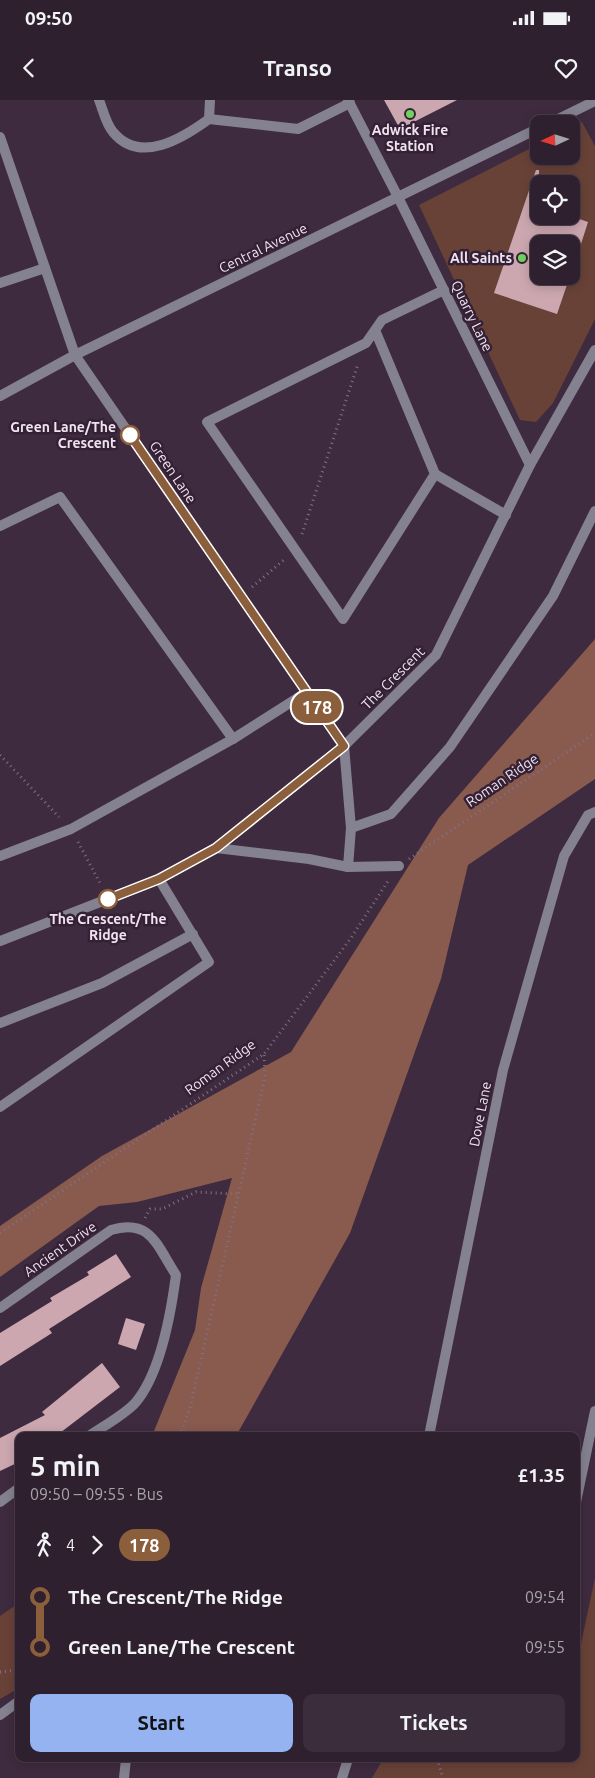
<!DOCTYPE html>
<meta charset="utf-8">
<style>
body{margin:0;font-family:Ubuntu,sans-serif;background:#3b2d3b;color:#f1f3f6;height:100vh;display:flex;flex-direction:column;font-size:19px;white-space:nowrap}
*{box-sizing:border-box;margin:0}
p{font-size:16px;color:#a7a3aa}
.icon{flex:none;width:28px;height:28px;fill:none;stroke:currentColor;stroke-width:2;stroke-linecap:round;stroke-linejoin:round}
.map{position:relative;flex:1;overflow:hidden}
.sheet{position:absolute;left:15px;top:1332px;width:565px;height:330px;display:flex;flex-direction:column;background:#2f202f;border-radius:10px;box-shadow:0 2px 12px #0003,0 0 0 1px #4a3e4b}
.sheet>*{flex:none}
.badge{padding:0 10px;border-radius:16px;font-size:18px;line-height:32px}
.needle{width:32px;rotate:266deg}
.controls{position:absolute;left:530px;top:15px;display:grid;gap:10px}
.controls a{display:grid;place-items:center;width:50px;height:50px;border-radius:10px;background:#2f202f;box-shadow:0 2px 12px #0003,0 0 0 1px #4a3e4b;font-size:25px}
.map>.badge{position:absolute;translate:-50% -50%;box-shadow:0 0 0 2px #fff}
.legs{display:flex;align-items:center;gap:8px;height:55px;padding:0 15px;font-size:16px}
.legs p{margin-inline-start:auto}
.headline{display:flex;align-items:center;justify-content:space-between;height:85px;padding:0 15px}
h1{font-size:28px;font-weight:700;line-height:38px}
.primary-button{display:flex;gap:10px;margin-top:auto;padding:10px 15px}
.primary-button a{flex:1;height:58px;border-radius:10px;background:#95b2f1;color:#111;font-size:20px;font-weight:700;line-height:58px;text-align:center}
.primary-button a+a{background:#3b2d3b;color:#f1f3f6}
ul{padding:0 15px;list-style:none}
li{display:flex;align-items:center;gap:18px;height:50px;font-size:19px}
li i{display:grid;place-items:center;width:8px;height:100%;margin:0 6px;background:currentColor}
li i::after{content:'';width:12px;height:12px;margin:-6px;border:4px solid;border-radius:50%;background:#2f202f}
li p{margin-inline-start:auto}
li:first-child i{background:linear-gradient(#0000 50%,currentColor 0)}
li:last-child i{background:linear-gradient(currentColor 50%,#0000 0)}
.status{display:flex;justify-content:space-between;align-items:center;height:35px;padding:0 25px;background:#2f202f;direction:ltr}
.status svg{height:14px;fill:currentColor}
header{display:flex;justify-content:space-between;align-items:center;height:65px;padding:0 15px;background:#2f202f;font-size:22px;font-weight:700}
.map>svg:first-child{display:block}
.green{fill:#694237;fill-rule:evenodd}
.forest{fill:#895b4e}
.building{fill:#cca7b0}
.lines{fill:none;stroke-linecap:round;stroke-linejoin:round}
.path{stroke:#827182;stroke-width:3;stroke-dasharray:1 4;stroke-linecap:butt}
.lane{stroke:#848290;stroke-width:10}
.street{stroke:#848290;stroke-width:10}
.line-1-casing{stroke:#fff;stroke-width:11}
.line-1{stroke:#8b5e3c;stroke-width:8}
.poi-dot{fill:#6fd360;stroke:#352135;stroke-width:2}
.stop-1-dot{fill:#fff;stroke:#8b5e3c;stroke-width:2.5}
.labels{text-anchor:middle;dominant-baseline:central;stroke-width:5;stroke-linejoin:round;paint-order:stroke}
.poi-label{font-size:14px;font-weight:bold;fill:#f0e3f0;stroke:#352135}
.street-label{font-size:14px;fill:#f0e3f0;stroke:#352135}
.stop-label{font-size:14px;font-weight:bold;fill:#f0e3f0;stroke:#352135;text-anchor:end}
</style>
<div class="status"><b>09:50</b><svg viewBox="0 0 49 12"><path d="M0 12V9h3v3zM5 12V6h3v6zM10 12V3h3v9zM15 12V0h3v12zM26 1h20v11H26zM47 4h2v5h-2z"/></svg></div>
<header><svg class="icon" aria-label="back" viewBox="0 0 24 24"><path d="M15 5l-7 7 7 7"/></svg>Transo<svg class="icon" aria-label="heart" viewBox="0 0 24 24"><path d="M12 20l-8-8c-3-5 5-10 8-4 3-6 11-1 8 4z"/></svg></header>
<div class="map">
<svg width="595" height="1678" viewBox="0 0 595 1678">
<rect width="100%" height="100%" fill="#3f2b3f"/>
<g class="green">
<path d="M582,22l13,24v173l-42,84 -17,19 -16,-2 -101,-215 120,-61v12h32v-29zM539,84h32v32h-32zM539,144h32v32h-32z"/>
<path d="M595,1478v200h-223l11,-19h193v-92z"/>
<path d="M19,1503v85l-19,11v-83z"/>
</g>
<path class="forest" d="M595,539v140l-127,86 -27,114 -91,254 -114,203h-84l43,-106 6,-42 31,-110 -95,24 -38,4 -99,71v-51l102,-70 189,-104 148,-234z"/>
<g class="building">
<path d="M384,0h73l-57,29z"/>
<path d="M536,70h3v46h32l17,6 -7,22h-42v32h31l-13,38 -63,-21z"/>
<path d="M116,1154l15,23 -82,52 3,4 -52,33v-33l52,-32 -2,-3 39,-23 -2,-3z"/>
<path d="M126,1218l19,6 -9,26 -18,-6z"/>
<path d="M102,1263l18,24 -64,49h-37v26l-19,9v-33l45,-23 -3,-3z"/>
</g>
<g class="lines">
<g class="path">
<path d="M302,434l56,-170"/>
<path d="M252,487l33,-28"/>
<path d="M0,655l59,62"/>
<path d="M78,742l23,43"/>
<path d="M409,759l186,-126"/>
<path d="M145,1118l5,-9h12l34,-17 43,2"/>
<path d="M0,1133l264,-179 87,-116 37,-57"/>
<path d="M180,1336l10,-28 75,-331 -1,-22"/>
<path d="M0,1572l19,-2"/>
<path d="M437,1659l6,19"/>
</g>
<g class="lane">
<path d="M99,0c4,10 7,24 14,32 27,33 70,6 96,-13l89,10 52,-26"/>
<path d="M209,19l1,-19"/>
<path d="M0,183l45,-15"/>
<path d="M375,230l60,144 -92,145 -136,-197 159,-79 16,-23 62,-30"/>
<path d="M435,374l71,41"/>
<path d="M0,426l60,-29 173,242"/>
<path d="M344,646l7,82 -3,39"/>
<path d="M351,728l40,-14 59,-67 103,-151 42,-85"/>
<path d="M0,756l71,-27 162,-90 74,-47"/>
</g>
<g class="street">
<path d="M348,0l50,97 132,268"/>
<path d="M548,24l47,-23"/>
<path d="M0,37l75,218 269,391"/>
<path d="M0,296l75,-41 464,-227"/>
<path d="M216,748l93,11 39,8 51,-1"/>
<path d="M0,841l159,-62 57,-31 128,-102 92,-91 94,-190 65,-115"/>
<path d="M0,923l102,-40 91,-49"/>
<path d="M0,1007l209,-145 -50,-83"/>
<path d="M0,1208l111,-78c40,-12 46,16 65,45 -5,38 -15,97 -40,127 -10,12 -34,25 -47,34"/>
<path d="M429,1336l74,-366 61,-214 24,-41 7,-3"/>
<path d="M0,1402l19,-14"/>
<path d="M576,1402l19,-91"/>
<path d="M0,1615l19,-14"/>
<path d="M124,1678l2,-19"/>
<path d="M342,1678l6,-19"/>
</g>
</g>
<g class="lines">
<g class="line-1-casing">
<path id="line-1" d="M108,799l51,-20 57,-31 128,-102 -214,-311"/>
</g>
<use href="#line-1" class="line-1"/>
</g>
<g class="poi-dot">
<circle cx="410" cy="14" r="5"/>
<circle cx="522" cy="158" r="5"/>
</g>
<g class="stop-1-dot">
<circle cx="130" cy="335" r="9"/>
<circle cx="108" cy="799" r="9"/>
</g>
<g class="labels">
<g class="poi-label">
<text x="410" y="30">Adwick Fire<tspan x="410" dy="16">Station</tspan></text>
<text x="512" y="158" text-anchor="end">All Saints</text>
</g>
<g class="street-label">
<text transform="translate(263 148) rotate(-26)">Central Avenue</text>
<text transform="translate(472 216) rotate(64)">Quarry Lane</text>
<text transform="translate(173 372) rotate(56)">Green Lane</text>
<text transform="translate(393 578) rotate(-45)">The Crescent</text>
<text transform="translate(502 680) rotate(-34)">Roman Ridge</text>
<text transform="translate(220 967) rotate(-36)">Roman Ridge</text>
<text transform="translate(480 1014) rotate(-79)">Dove Lane</text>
<text transform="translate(60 1149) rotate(-35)">Ancient Drive</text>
</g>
<g class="stop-label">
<text x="116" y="327">Green Lane/The<tspan x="116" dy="16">Crescent</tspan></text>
<text x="108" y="819" text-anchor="middle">The Crescent/The<tspan x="108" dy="16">Ridge</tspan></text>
</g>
</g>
</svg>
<div class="controls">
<a><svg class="needle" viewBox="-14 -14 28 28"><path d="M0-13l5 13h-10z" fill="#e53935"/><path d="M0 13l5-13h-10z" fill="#a7a3aa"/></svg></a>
<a><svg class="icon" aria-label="locate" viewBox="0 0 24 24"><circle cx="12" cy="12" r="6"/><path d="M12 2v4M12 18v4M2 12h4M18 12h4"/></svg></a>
<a><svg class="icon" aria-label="layers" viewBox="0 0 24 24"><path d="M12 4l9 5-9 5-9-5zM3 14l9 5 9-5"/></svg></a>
</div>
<b class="badge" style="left:317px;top:607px;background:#8b5e3c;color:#fff">178</b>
<section class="sheet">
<div class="headline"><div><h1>5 min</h1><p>09:50 – 09:55 · Bus</p></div><b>£1.35</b></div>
<div class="legs"><svg class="icon" aria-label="walk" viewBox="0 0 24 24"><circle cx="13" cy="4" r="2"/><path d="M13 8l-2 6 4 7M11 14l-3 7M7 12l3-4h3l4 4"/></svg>4<svg class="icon" aria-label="forward" viewBox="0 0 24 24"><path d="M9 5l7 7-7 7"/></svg><b class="badge" style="background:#8b5e3c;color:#fff">178</b></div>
<ul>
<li><i style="color:#8b5e3c"></i><b>The Crescent/The Ridge</b><p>09:54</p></li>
<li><i style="color:#8b5e3c"></i><b>Green Lane/The Crescent</b><p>09:55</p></li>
</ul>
<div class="primary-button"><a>Start</a><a>Tickets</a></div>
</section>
</div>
